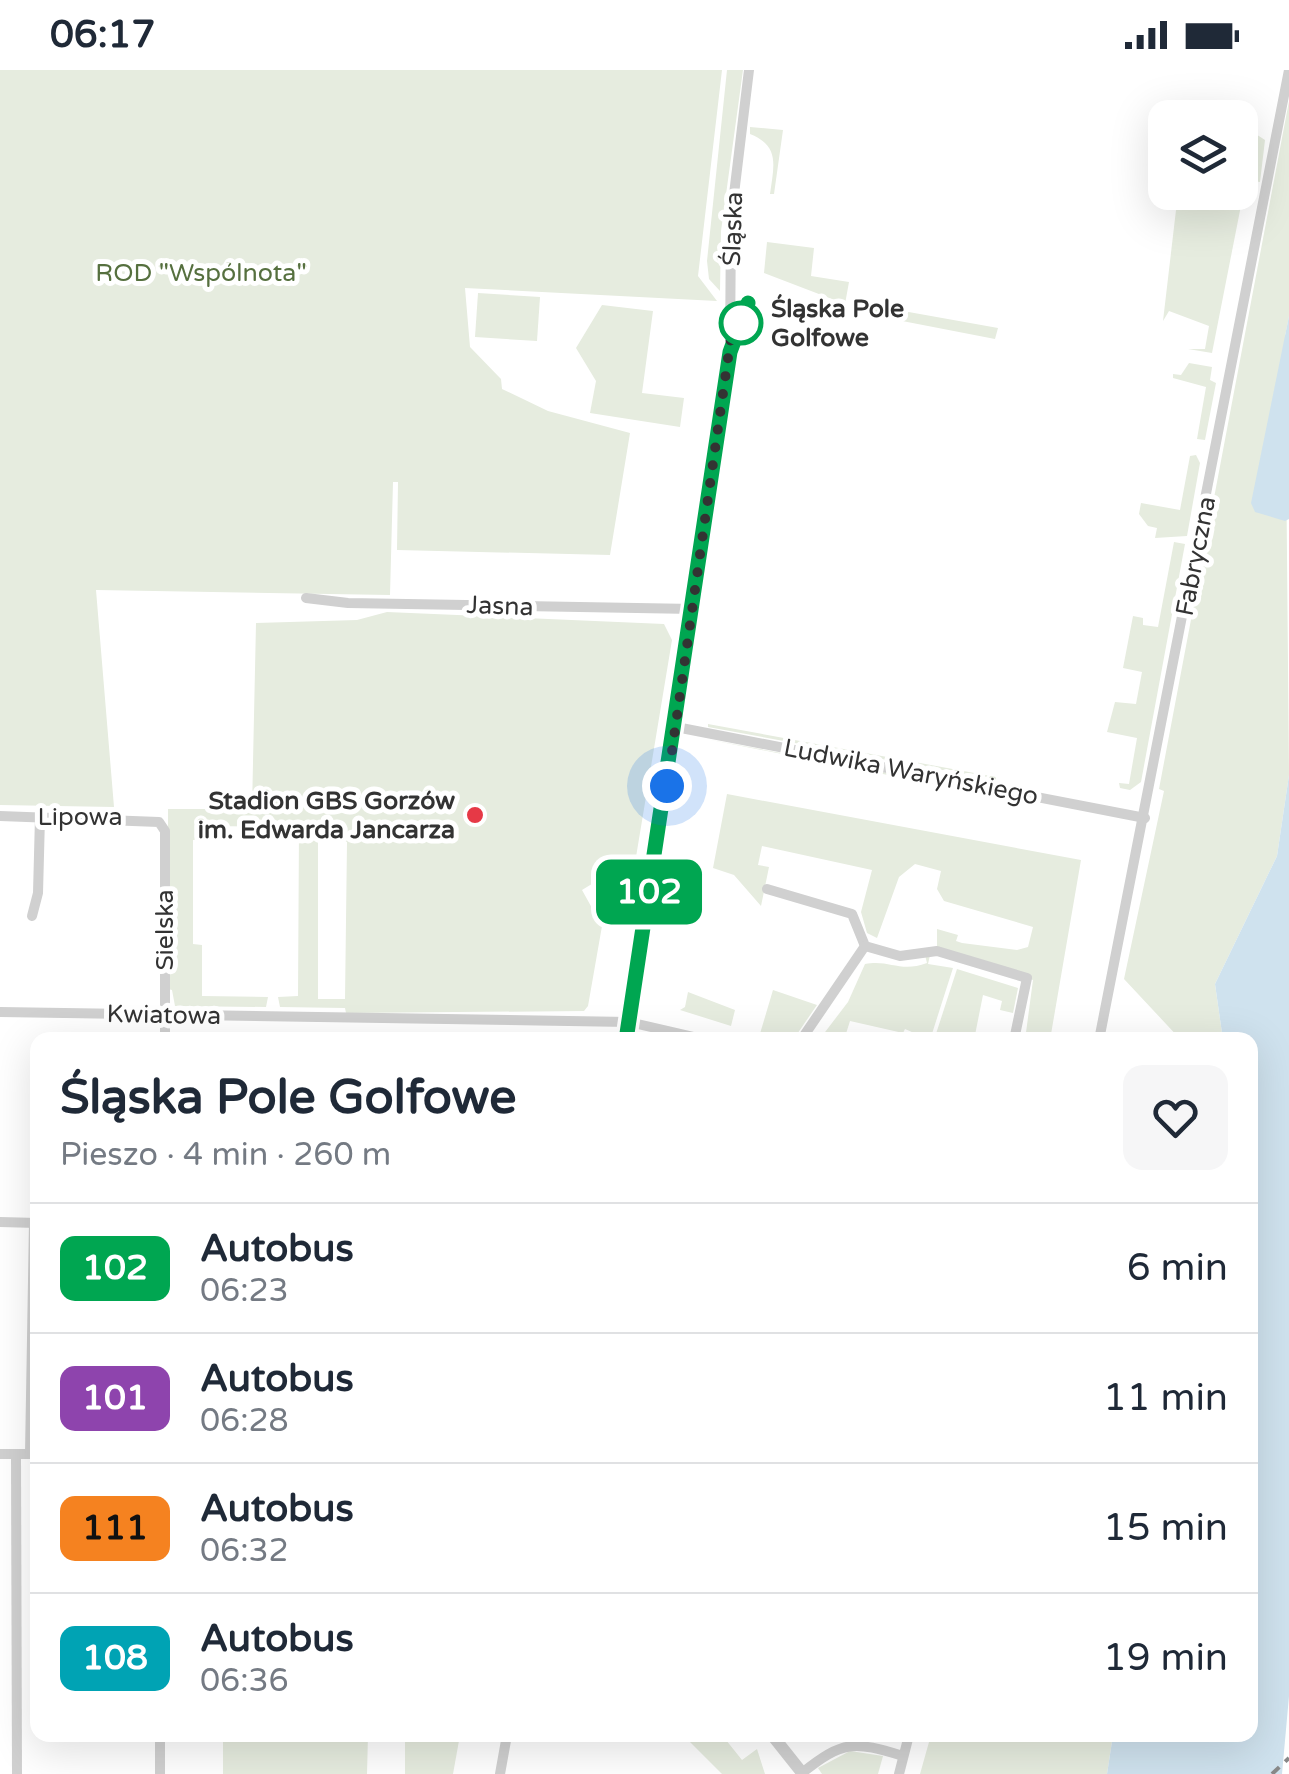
<!DOCTYPE html>
<html lang="pl">
<meta charset="utf-8">
<style>
body{margin:0;font-family:"Varela Round",sans-serif;background:#f6f6f7;color:#1f2937;height:100vh;display:flex;flex-direction:column;font-size:38px;white-space:nowrap}
*{box-sizing:border-box;margin:0}
p{font-size:32px;color:#747a83}
.icon{flex:none;width:55px;height:55px;fill:none;stroke:currentColor;stroke-width:2;stroke-linecap:round;stroke-linejoin:round}
.map{position:relative;flex:1;overflow:hidden}
.side{position:absolute;left:30px;top:962px;width:1228px;height:710px;display:flex;flex-direction:column;background:#fff;border-radius:20px;box-shadow:0 10px 40px #0002}
.side>*{flex:none}
.badge{padding:0 20px;border-radius:15px;font-size:35px;line-height:65px}
.buttons{position:absolute;left:1148px;top:30px;display:grid;gap:20px}
.buttons a{display:grid;place-items:center;width:110px;height:110px;border-radius:20px;background:#fff;box-shadow:0 10px 40px #0002;font-size:50px}
.you{position:absolute;width:50px;height:50px;margin:-25px;border:8px solid #fff;border-radius:50%;background:#1a73e8;box-shadow:0 0 0 15px #1a73e833}
.map>.badge{position:absolute;translate:-50% -50%;box-shadow:0 0 0 5px #fff}
.round{display:grid;place-items:center;flex:none;width:105px;height:105px;border-radius:20px;background:#f6f6f7}
.head{display:flex;align-items:center;justify-content:space-between;height:170px;padding:0 30px}
h1{font-size:48px;font-weight:700;line-height:75px}
ul{padding:0;list-style:none}
li{display:flex;align-items:center;gap:30px;height:130px;padding:0 30px;border-top:2px solid #e0e1e3}
li div{flex:1}
li b{display:block;font-size:38px}
li em{font-style:normal}
li .badge{min-width:110px;font-weight:700;text-align:center}
.status{display:flex;justify-content:space-between;align-items:center;height:70px;padding:0 50px;background:#fff;direction:ltr}
.status svg{height:28px;fill:currentColor}
.map>svg:first-child{display:block}
.green{fill:#e6ecdf;fill-rule:evenodd}
.water{fill:#cfe2ee}
.lines{fill:none;stroke-linecap:round;stroke-linejoin:round}
.minor{stroke:#d0d0d0;stroke-width:10}
.tertiary{stroke:#d0d0d0;stroke-width:12}
.rail{stroke:#888;stroke-width:4;stroke-dasharray:10 8;stroke-linecap:butt}
.line-casing{stroke:#fff;stroke-width:22}
.line{stroke:#00a651;stroke-width:15}
.walk{stroke:#333;stroke-width:10;stroke-dasharray:0 18}
.stop-dot{fill:#fff;stroke:#00a651;stroke-width:5}
.poi-dot{fill:#e63946;stroke:#fff;stroke-width:4}
.labels{text-anchor:middle;dominant-baseline:central;stroke-width:10;stroke-linejoin:round;paint-order:stroke}
.street-label{font-size:25px;fill:#333;stroke:#fff}
.park-label{font-size:25px;fill:#56703f;stroke:#fff}
.stop-label{font-size:25px;font-weight:bold;fill:#333;stroke:#fff;text-anchor:start}
.poi-label{font-size:25px;font-weight:bold;fill:#333;stroke:#fff;text-anchor:end}
</style>
<div class="status"><b>06:17</b><svg viewBox="0 0 49 12"><path d="M0 12V9h3v3zM5 12V6h3v6zM10 12V3h3v9zM15 12V0h3v12zM26 1h20v11H26zM47 4h2v5h-2z"/></svg></div>
<div class="map">
<svg width="1289" height="1704" viewBox="0 0 1289 1704">
<rect width="100%" height="100%" fill="#fff"/>
<g class="green">
<path d="M0,0h722l-24,206 19,25 -252,-13 5,59 31,32 1,10 46,22 82,22 -20,122 -213,-5 1,-68h-5l-3,113 -294,-5 18,217 -114,-2z"/>
<path d="M727,0h16l-22,161 -1,60 -11,-12 -2,-18z"/>
<path d="M1289,31v215l-4,20 4,439 -12,81 -62,128 8,56h-42l-57,-61 40,-188 -5,-2z"/>
<path d="M750,57l33,3 -9,64h-4c4,-29 10,-48 -20,-60z"/>
<path d="M1251,61l14,9 -5,42 -14,-2 -34,173 -24,-4h17l4,-23 -40,-15 -6,10 15,-128 62,-1z"/>
<path d="M767,172l47,6 -3,28 38,6 -4,22 -81,-31z"/>
<path d="M478,223l62,4 -3,44 -62,-4z"/>
<path d="M864,234l134,24 -3,11 -134,-26z"/>
<path d="M602,235l51,6 -11,82 42,5 -4,29 -90,-14 6,-32 -20,-33z"/>
<path d="M1189,293l23,4 -2,13 6,3 -11,57 -8,-1 9,-52 -33,-9v-4l8,1z"/>
<path d="M1196,385l4,8 -13,73 -32,2 2,-10 -9,-2 -9,-12 2,-11 39,7 10,-54z"/>
<path d="M1174,472l11,2 -44,238 -11,8 -10,-2 -1,-5 10,1 8,-46 -30,-6 8,-30 21,2 6,-32 -19,-4 10,-52 10,2v7l15,2z"/>
<path d="M387,542l277,12 8,16 -36,217 -54,33 20,36 -14,80 -4,5 -238,2 -1,-5 -65,-1 -2,-10 20,-1 1,-169 -96,-1 -1,13 -9,1v104l9,1v51l66,1 -2,10 -91,-1 -3,-16 -4,-1v-180h84l4,-186 101,-3zM318,754l29,18 -2,157h-27z"/>
<path d="M708,654l288,53v3l-288,-53z"/>
<path d="M706,669l284,53 -1,3z"/>
<path d="M727,724l354,66 -31,180h-25l8,-60 -96,-29v-22l21,6 -2,6 6,2 55,7 11,-3 5,-20 -89,-26 -7,-12 4,-18 -26,-7 -16,13 -22,61 -10,-5 -6,-21 11,-42 -110,-24 -4,19 11,2 -8,39 -27,-31 -21,-7z"/>
<path d="M925,885h5l-2,9 25,4 -23,72 -25,-11 -2,4 -53,-12 -6,19h-25l29,-38 17,-38c24,-5 35,9 62,-1z"/>
<path d="M957,899l61,19 -5,25 -13,-3 2,-9 -19,-6 -9,45h-40z"/>
<path d="M773,920l44,15 -24,35 -34,-3z"/>
<path d="M688,922l47,18 -4,16 -51,-16 5,-3z"/>
<path d="M223,1665h145l-1,39h-144z"/>
<path d="M405,1665h55l-7,39h-48z"/>
<path d="M683,1665h39l20,25 15,-11 8,25h-43z"/>
<path d="M931,1665h182l-6,39h-187z"/>
<path d="M850,1681l33,5 -5,18h-56l-4,-6z"/>
</g>
<g class="water">
<path d="M1289,246v203l-4,2 -30,-9 -4,-9z"/>
<path d="M1289,705v921l-7,78h-175l6,-39h137v-695h-27l-8,-56 62,-128z"/>
</g>
<g class="lines">
<g class="minor">
<path d="M730,282l1,-133 18,-149"/>
<path d="M306,528l42,5 346,6"/>
<path d="M676,657l469,91"/>
<path d="M0,746l159,6 6,9v209"/>
<path d="M767,819l85,25 13,32 35,10 37,-5 90,27 -13,62"/>
<path d="M32,846l6,-23 2,-76"/>
<path d="M0,942l629,10 78,18"/>
<path d="M801,970l64,-94"/>
<path d="M1099,970l190,-970"/>
<path d="M0,1152l37,1"/>
<path d="M0,1384h38"/>
<path d="M16,1384l1,320"/>
<path d="M30,1384l4,-231"/>
<path d="M802,1703c41,-33 52,-32 101,-17"/>
<path d="M160,1704v-39"/>
<path d="M500,1704l7,-39"/>
<path d="M899,1704l10,-39"/>
</g>
<g class="tertiary">
<path d="M626,970l104,-688"/>
<path d="M772,1665l31,39"/>
</g>
<path class="rail" d="M1272,1704l17,-16"/>
</g>
<g class="lines">
<g class="line-casing">
<path id="line" d="M626,970l104,-688 18,-49"/>
</g>
<use href="#line" class="line"/>
<path class="walk" d="M667,716l65,-456 9,-7"/>
</g>
<circle class="stop-dot" cx="741" cy="253" r="20"/>
<circle class="poi-dot" cx="475" cy="745" r="10"/>
<g class="labels">
<g class="street-label">
<text transform="translate(733 159) rotate(-88)">Śląska</text>
<text transform="translate(1196 486) rotate(-79)">Fabryczna</text>
<text transform="translate(500 536) rotate(2)">Jasna</text>
<text transform="translate(911 702) rotate(11)">Ludwika Waryńskiego</text>
<text x="80" y="747">Lipowa</text>
<text transform="translate(165 860) rotate(-90)">Sielska</text>
<text transform="translate(164 945) rotate(1)">Kwiatowa</text>
</g>
<g class="park-label">
<text x="201" y="203">ROD "Wspólnota"</text>
</g>
<g class="stop-label">
<text x="771" y="239">Śląska Pole<tspan x="771" dy="29">Golfowe</tspan></text>
</g>
<g class="poi-label">
<text x="455" y="731">Stadion GBS Gorzów<tspan x="455" dy="29">im. Edwarda Jancarza</tspan></text>
</g>
</g>
</svg>
<div class="buttons">
<a><svg class="icon" aria-label="layers" viewBox="0 0 24 24"><path d="M12 4l9 5-9 5-9-5zM3 14l9 5 9-5"/></svg></a>
</div>
<div class="you" style="left:667px;top:716px"></div>
<b class="badge" style="left:649px;top:822px;background:#00a651;color:#fff">102</b>
<section class="side">
<div class="head"><div><h1>Śląska Pole Golfowe</h1><p>Pieszo · 4 min · 260 m</p></div><a class="round"><svg class="icon" aria-label="heart" viewBox="0 0 24 24"><path d="M12 20l-8-8c-3-5 5-10 8-4 3-6 11-1 8 4z"/></svg></a></div>
<ul>
<li><span class="badge" style="background:#00a651;color:#fff">102</span><div><b>Autobus</b><p>06:23</p></div><em>6 min</em></li>
<li><span class="badge" style="background:#8e44ad;color:#fff">101</span><div><b>Autobus</b><p>06:28</p></div><em>11 min</em></li>
<li><span class="badge" style="background:#f58220;color:#111">111</span><div><b>Autobus</b><p>06:32</p></div><em>15 min</em></li>
<li><span class="badge" style="background:#00a3b4;color:#fff">108</span><div><b>Autobus</b><p>06:36</p></div><em>19 min</em></li>
</ul>
</section>
</div>
